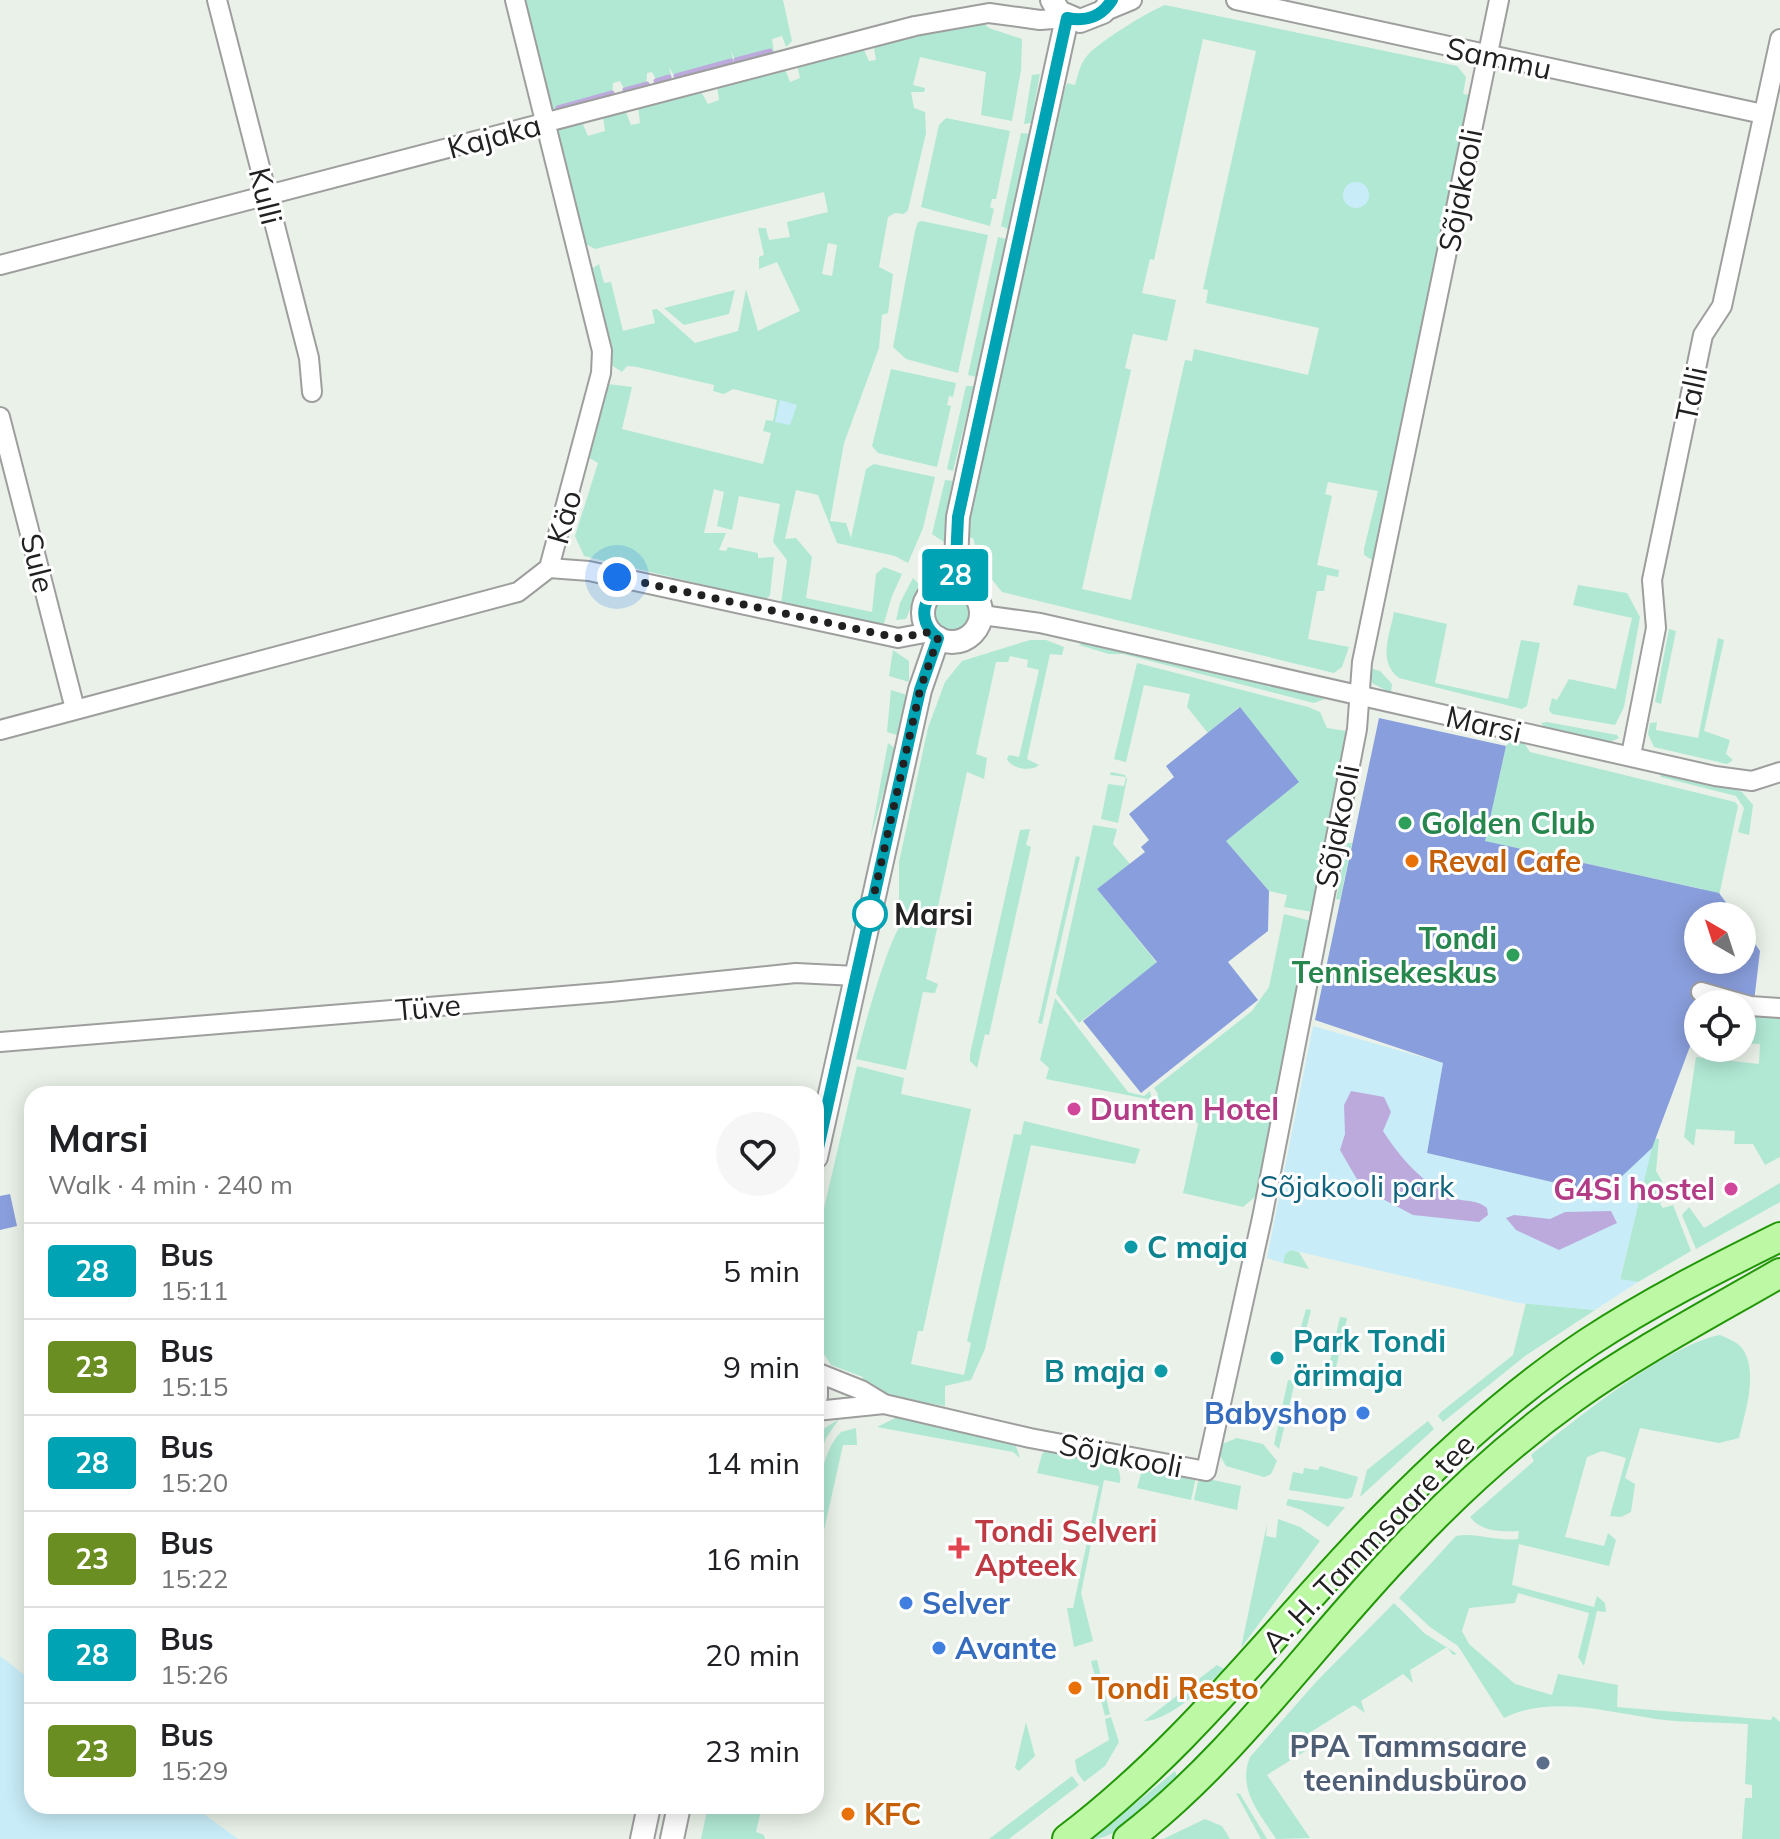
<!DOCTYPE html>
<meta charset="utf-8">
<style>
body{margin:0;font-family:Mulish,sans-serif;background:#f6f6f6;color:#202124;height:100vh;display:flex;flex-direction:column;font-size:30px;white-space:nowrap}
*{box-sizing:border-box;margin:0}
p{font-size:26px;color:#757577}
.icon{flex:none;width:44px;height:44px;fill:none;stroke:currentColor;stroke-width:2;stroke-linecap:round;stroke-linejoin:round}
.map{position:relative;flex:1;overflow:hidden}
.side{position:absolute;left:24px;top:1086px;width:800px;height:728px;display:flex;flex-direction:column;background:#fff;border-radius:24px;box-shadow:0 4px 20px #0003}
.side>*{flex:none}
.badge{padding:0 16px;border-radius:6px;font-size:28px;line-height:52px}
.needle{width:52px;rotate:321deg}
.tools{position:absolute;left:1684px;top:902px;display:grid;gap:16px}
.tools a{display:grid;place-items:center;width:72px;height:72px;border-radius:50%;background:#fff;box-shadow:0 4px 20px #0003;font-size:40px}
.you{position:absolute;width:40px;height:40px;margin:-20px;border:6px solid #fff;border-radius:50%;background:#1a73e8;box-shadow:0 0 0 12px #1a73e833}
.map>.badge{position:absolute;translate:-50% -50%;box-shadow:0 0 0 4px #fff}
.round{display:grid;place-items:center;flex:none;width:84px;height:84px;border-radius:42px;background:#f6f6f6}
.headline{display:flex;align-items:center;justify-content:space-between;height:136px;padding:0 24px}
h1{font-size:38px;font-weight:700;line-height:60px}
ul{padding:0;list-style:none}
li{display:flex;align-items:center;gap:24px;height:96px;padding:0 24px;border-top:2px solid #e0e0e0}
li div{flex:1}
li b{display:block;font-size:30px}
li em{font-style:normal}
li .badge{min-width:88px;font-weight:700;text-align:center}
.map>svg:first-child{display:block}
.grass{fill:#b0e8d4;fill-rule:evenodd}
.park{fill:#c8edf8}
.pitch{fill:#899edc}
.water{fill:#bdaadc}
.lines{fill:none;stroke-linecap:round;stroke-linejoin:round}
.stream{stroke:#bdaadc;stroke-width:5}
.minor-casing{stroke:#9e9e9e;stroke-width:22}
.tertiary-casing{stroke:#9e9e9e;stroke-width:26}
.primary-casing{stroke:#229706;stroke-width:32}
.minor{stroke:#fff;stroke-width:18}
.tertiary{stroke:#fff;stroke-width:22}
.primary{stroke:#bdf8a5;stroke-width:28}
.line-casing{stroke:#fff;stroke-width:18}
.line{stroke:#00a3b4;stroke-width:12}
.walk{stroke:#212121;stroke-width:8;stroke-dasharray:0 14.4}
.leisure-dot{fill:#2e9e5b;stroke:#fff;stroke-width:3}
.food-dot{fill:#e8710a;stroke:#fff;stroke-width:3}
.stop-dot{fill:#fff;stroke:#00a3b4;stroke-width:4}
.hotel-dot{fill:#d1479c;stroke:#fff;stroke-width:3}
.culture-dot{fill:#0f9aa8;stroke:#fff;stroke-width:3}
.shop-dot{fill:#3f7fe0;stroke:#fff;stroke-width:3}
.health-dot{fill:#e0444e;stroke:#fff;stroke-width:3}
.service-dot{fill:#5c6f8a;stroke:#fff;stroke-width:3}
.labels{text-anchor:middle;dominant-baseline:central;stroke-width:6;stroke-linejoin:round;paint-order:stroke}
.street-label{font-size:30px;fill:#212121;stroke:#fff}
.leisure-label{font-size:30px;font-weight:bold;fill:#27864d;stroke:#fff;text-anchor:start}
.food-label{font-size:30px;font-weight:bold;fill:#c56008;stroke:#fff;text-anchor:start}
.stop-label{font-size:30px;font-weight:bold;fill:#212121;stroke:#fff;text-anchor:start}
.hotel-label{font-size:30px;font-weight:bold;fill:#b23c85;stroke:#fff;text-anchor:start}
.park-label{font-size:30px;fill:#11647d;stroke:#fff}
.culture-label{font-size:30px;font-weight:bold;fill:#0d838f;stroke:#fff;text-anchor:start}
.shop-label{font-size:30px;font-weight:bold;fill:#366cbe;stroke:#fff;text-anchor:start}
.health-label{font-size:30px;font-weight:bold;fill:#be3a42;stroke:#fff;text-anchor:start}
.service-label{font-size:30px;font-weight:bold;fill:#4e5e75;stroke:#fff;text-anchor:end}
</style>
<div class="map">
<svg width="1780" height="1839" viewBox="0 0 1780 1839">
<rect width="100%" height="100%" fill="#e9f1e8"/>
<g class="grass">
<path d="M520,0h263l9,41 -6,6 -4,-11 -10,3 2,14 -38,10 -5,-13 3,14 -58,15 -7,-12 3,12 -14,4 -6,-11 -5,1 -1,14 -20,6 -6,-12 -7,2 -1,12 -59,17 -6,-8z"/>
<path d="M1165,5l292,61 9,11 -3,17 8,1 -95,460 -4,5 -8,-5v-6l14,-58 -50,-9 -3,12 7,2 -15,69 22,5 -1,7 -11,-2 -3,16h-7l-9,48 41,8 -7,20 -8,6 -332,-81 -21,-26 -8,-28h-4l2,-28 85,-393 11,-34 8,2c3,-10 5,-21 12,-29 10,-13 62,-45 78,-51zM1203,39l53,12 -53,238 5,1 -2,13 113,25 -11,47 -114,-26 -2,12 -7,-1 -54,240 -49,-11 49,-219 -6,-2 8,-34 34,7 9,-41 -34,-7 8,-34 4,1z"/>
<path d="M983,23l6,5 33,11 -1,31 -9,51 -31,-6 5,-43 -66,-15 -7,28 12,3 -1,4h-13l3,16 11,4 1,21 -18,77 -4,4 -9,-1 -7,4 -9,50 14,7 -5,39 -6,2 -3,33 -35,95 -14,78 16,2 5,15 15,-69 8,-5 61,13 -12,51 -15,35 -13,-7 -58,-13 -19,-48 -22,-5 -11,49 11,-1 16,19 -6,41 66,14 4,-38 8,-7 18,7 -10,22 -10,34 -101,-26 6,-44 -14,-18 7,-38 -41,-8 -7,34 -15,-4 7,-34 -10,-3 -10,44h22l-7,17 7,1 2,-4 30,6v5l16,-1 -4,38 -4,5 -182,-44 -9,-20 23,-73 -10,-6v-4l20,-69 24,3 -10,42 141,35 8,-31 -8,-2 3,-11 7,1 4,-21 -44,-11 -9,5 -11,-3 1,-6 -77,-18 -10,-1 -5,6 -12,-8v-19l-17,-77 6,-4 5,19 7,-1 12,49 32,-8 -3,-13 5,-1 38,34 43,-12 8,-42 12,42 42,-20 -23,-49 -18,7v-12l5,-2 -6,-27h8l3,12 21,-3 -3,-15 41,-10 -4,-20 -229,57 -13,-7 -25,-112 25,-8 6,14 17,-5 -2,-15 22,-6 6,15 9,-2 -2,-17 62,-16 8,14 11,-4 -2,-14 68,-17 5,13 10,-4 -3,-13 66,-17 6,13 7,-1 -2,-12 3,-4zM828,243l9,2 -5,31 -10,-2z"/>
<path d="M1040,74l-9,49 -7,1 8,-49z"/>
<path d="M946,118l64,13 -14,68h-4l-2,8 4,2 -4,17 -69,-19 18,-82z"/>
<path d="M1021,133l9,1 -22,95 -7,-3z"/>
<path d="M922,221l66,14 -30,138 -52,-14 -13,-12 22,-116 3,-9z"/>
<path d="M998,237l8,2 -30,138 -8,-2z"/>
<path d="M735,290l-6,24 -45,11 -20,-17z"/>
<path d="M891,369l65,14 -3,14 -4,-1 -2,9 4,1 -14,61 -59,-14 -6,-7z"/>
<path d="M966,386h8l-21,85 -6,-2z"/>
<path d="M945,480l9,1 -10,61 -12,-8z"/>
<path d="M931,551l11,2 -14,24 -10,-8 6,-15z"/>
<path d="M913,578l7,7 -14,34 -10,1 4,-17z"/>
<path d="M1578,585l49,8 13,24 -16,90 -9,18 -63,-11 -3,-4 3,-12 5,2 12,-21 47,10 16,-71 -59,-13z"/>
<circle cx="953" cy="613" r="18"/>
<path d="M1394,612l53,12 -12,59 73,16 13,-59 19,3 -13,63 -5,3 -123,-31c-22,-17 -9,-43 -5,-66z"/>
<path d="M1669,629l7,2 -15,73 -6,-2z"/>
<path d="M1718,638l6,2 -20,91 26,9 -4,14 7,6 -6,4 -73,-17 -6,-13 2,-11 7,-1 -1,8 42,8z"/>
<path d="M1030,640h16l18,7 -2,8 -12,-1 -23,105 12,6c-8,7 -27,4 -32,-6l2,-4 10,2 20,-87 -12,-3 1,-7 -18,-4 -2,6h-12l-20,92 11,4 -3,21 -17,-7 -30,139 -9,5 -29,-6v-48l29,-134 17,-46 17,-21z"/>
<path d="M1086,640l239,59 -11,4 -191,-49h-14l-30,-9z"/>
<path d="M893,650l16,11v21l-20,-6z"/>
<path d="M1137,663l171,44 12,5 7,16 19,3 -33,181 -29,-5 3,-12 -18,-4 -43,-50 13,-134 -31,26 -21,-26 3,-13 -46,-9 -18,77 -12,-3z"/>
<path d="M1369,668l11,3 12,13 -1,9 -19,-10z"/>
<path d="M891,690l16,5 -10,40 -10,-3z"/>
<path d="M1547,722l70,13 2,3 -11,5 -62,-15 -5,-5z"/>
<path d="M1513,738l8,1 9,13 205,50 3,4 -22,104 15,6h-19l-10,-27 -218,-48 22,-95z"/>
<path d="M888,743l8,6 -26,90z"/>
<path d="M1659,771l73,17 10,4 11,13 -4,30 -11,-3 6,-24 -8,-12 -75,-19z"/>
<path d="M1111,772l14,3 2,4 -9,44 -17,-4 7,-35 16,2 2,-9 -16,-2z"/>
<path d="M1093,825l24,4 -4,15 17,20 -33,25 60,74 -78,60 -23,-30z"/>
<path d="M1030,829l-4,16 5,2 -42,188 -4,-1 -8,34 -7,-7v-7l50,-224z"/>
<path d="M1347,843h5l-12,57 -4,-1z"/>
<path d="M1076,856l4,1 -38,167 -4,-1z"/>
<path d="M1284,914l27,7 -55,275 -13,11 -60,-14 15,-69 -13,-14 -29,-9 2,-7 -4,-6 98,-77 17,-24z"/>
<path d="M907,918l8,1v4l23,1 -12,55 12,5 -3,9 -12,-1 -17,78 -50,-11c6,-24 35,-134 51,-141z"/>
<path d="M1055,998l73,94 16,4 6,-5 2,9 -106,-21 3,-11 -9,-8z"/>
<path d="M1742,1008l38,2v147l-15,8 -12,-21h-19l1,-13 -39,-2 -2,17 -10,-9 12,-80 63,7 1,-20 -18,-1z"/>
<path d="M857,1066l47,12 -3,16 70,15 -48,222h-5l-7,33 53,11 7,-32 -4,-2 47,-207 7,1 3,-14 116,28 -5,15 -104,-19 -46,204 -14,31 -26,6v20l-38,-6 -46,-16 2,-7 -32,-12 -15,-23v-99z"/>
<path d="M1616,1095l37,43 6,1 -3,32 6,10 -4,14 5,4 -3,5 3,4 10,-3 18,46 -53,31 -18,-2 31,-130 -48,44 -10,-3z"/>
<path d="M1780,1183v19l-84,47 -14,-34 7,-8 15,21z"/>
<path d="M1291,1250l8,2 10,17 -26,-6 2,-9z"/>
<path d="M1526,1303l69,7 -70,46 -82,66 -5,-6 3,-4 72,-57z"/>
<path d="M1306,1309l5,1 -10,40 -6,-1z"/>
<path d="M1340,1317l7,1 -16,72 -7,-2z"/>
<path d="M1720,1335c7,3 17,7 22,13 17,24 3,64 -3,90l-20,5 -79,-15 -15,50 10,6 -4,28 -10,5 -11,-1 16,-58 -24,-7 -15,6 -22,80 39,9 4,-13 8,7 -7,26 -90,-22 -7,41 82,22 3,-11 8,7 1,9 -9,-1 -13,55 -6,-9 11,-44 -71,-20 -3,10 -46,5 -7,23 7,13 46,40 37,11 6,-21 60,11 -1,22 154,13 2,-4 7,6v117h-38l3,-41h7v-13l-7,-1 3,-60c-30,-2 -62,-1 -92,-5 -49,-7 -105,-24 -152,-1l-46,-72 -28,-19 -31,-29 57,-62c21,-4 40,6 62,3l1,-8c-16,1 -38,1 -49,-14l64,-56 -3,-6c44,-35 136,-110 189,-120z"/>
<path d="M1288,1380l7,1 -16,68 -5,-5z"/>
<path d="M899,1416l115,25 6,17 -7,-6 -136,-25z"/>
<path d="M839,1419l-13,19 -10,29v-33z"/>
<path d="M1428,1421l6,8 -74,68 7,-27z"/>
<path d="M856,1428l1,17h-14l-27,121c0,-39 -3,-105 25,-134z"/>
<path d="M1237,1438l26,6 14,17 -6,13 -7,3 -38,-11 -7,-12 1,-9z"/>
<path d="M1048,1449c24,3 77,-1 72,34l-16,-3 -23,113 12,48 -19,6 -7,-39h6l26,-122 -62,-13 5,-19z"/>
<path d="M1143,1466l53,11 -5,23 -54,-12z"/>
<path d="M1320,1466l38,11 -6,20 -5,2 -58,-9 4,-18 10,2 1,-6 14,2z"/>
<path d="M1199,1477l42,9 -4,24 -43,-10z"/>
<path d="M1288,1499l57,8 -17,20 -26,-17 -16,-5z"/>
<path d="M1278,1519l22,8 20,14 -79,107 26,-124 -1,12 10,2z"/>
<path d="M1394,1603l30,30 33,21 -4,1 -6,-8 -37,23 3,13 -10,-9 -42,27 4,12 -11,-8 -48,30 4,13 -43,27 43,63 -34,1c-17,-27 -39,-50 -26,-82l67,-76z"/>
<path d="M1097,1660l13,54 -5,2 -14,-55z"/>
<path d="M1217,1665l7,4c-17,16 -57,53 -80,52z"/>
<path d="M1111,1717l8,25 -14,24 -21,16 -7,-10 -2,-12 34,-20 -4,-21z"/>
<path d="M1026,1722l9,34 -16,15 -4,-3z"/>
<path d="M1175,1771l2,6c-22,20 -55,62 -85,62z"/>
<path d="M1072,1776l7,9 -70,54h-20z"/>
<path d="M1236,1793l4,1 27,45h-6z"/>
<path d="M708,1806h54l-6,26 8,3 1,4h-64z"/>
<path d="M1205,1819l17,7 8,13h-67z"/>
</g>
<g class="park">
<circle cx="1356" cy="195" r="13"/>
<path d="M780,400l17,5 -7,20 -15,-3z"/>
<path d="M1313,1026l130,37 -16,90 176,41 49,-46 -32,131 18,3 -43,28 -76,-7 -228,-53 -6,4 -2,9 -16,-5z"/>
<path d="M0,1656l32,25v125h161l45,33h-238z"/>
</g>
<g class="pitch">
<path d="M1240,707l59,75 -73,59 43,50 -1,40 -40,31 30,38 -117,93 -58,-72 74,-59 -60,-73 48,-37 -4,-5 8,-7 -20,-26 45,-37 -8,-11z"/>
<path d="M1379,718l127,28 -21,95 234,52 17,23h-38v44h44v-35l18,26 -7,59 -11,-6h-44v21l-46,123 -49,46 -176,-41 16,-90 -128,-43z"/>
<path d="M10,1194l7,32 -17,4v-34z"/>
</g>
<g class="water">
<path d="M1351,1091l33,6 7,15 -8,19c18,28 39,51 69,66 11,6 23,1 35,11l1,7 -9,7 -66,-7 -51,-27 -22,-38 5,-16 -1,-29z"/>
<path d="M1611,1211l6,12 -58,27 -43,-20 -10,-12 8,-3 36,4 15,-7z"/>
</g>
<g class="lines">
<g class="stream">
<path d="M736,60l34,-9"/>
<path d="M676,76l55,-15"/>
<path d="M656,81l13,-4"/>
<path d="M625,90l22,-6"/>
<path d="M558,108l54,-15"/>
</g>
<g class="minor-casing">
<g id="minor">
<path d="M217,0l92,358 3,34"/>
<path d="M1236,0l527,114"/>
<path d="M1103,12l29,-12"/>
<path d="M0,265l915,-239 74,-13 51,7 27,-2"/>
<path d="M0,417l75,292"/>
<path d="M549,568l40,3 309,67 32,-6"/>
<path d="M982,615l58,8 675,153 37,5 28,-9"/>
<path d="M0,730l518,-138 31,-24 52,-195 1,-22 -87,-351"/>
<path d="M1631,755l25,-127 -4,-48 51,-245 19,-29 58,-267"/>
<path d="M1701,992l49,14 30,2"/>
<path d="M0,1042l611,-50 185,-19 60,3"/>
<path d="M816,1372l45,18 23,14 146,34 176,33 56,-253 95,-489 5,-67 137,-662"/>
<path d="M816,1411l68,-7"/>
</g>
</g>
<g class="tertiary-casing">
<g id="tertiary">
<path d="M1052,0l7,12 21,9 23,-9 9,-12"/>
<path d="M955,583l3,-66 109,-499"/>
<circle cx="952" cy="613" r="29"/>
<path d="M816,1157l104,-467 18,-52"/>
<path d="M816,1375v21"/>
<path d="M642,1839l7,-33"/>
<path d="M672,1839l7,-33"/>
</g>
</g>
<g class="primary-casing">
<g id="primary">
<path d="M1067,1839c124,-94 211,-214 319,-324 62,-63 129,-124 203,-173 61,-40 126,-73 191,-105"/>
<path d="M1128,1839c107,-82 185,-197 278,-293 51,-54 107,-105 167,-148 66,-47 138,-85 207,-125"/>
</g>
</g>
<use href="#minor" class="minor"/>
<use href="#tertiary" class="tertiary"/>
<use href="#primary" class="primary"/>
</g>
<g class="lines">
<g class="line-casing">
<path id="line" d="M816,1157l104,-467 18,-52c-25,-19 -14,-51 17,-55l3,-66 109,-499c20,4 34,-1 45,-18"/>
</g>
<use href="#line" class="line"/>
<path class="walk" d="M617,577l281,61 32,-6 8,6 -18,52 -51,227 1,-3"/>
</g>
<g class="leisure-dot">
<circle cx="1405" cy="823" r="8"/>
<circle cx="1513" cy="955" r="8"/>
</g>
<g class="food-dot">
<circle cx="1412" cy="861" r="8"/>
<circle cx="1075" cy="1688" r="8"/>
<circle cx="848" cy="1814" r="8"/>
</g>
<circle class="stop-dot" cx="870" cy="914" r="16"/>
<g class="hotel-dot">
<circle cx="1074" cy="1109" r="8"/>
<circle cx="1731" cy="1189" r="8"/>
</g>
<g class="culture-dot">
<circle cx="1131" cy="1247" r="8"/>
<circle cx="1277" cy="1358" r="8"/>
<circle cx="1161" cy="1371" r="8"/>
</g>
<g class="shop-dot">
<circle cx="1363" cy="1413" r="8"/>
<circle cx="906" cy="1603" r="8"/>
<circle cx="939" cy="1648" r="8"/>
</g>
<path class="health-dot" d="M955 1536h8v8h8v8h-8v8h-8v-8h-8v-8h8z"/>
<circle class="service-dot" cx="1543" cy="1763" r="8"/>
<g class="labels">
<g class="street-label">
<text transform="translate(1499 58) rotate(12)">Sammu</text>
<text transform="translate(494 136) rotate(-15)">Kajaka</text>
<text transform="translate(1460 190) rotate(-79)">Sõjakooli</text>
<text transform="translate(266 196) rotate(76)">Kulli</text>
<text transform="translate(1691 394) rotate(-78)">Talli</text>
<text transform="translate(564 517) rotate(-74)">Käo</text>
<text transform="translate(38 563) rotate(76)">Sule</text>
<text transform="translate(1484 724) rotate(13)">Marsi</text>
<text transform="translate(1337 826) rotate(-79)">Sõjakooli</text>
<text transform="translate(428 1007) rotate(-5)">Tüve</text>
<text transform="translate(1121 1455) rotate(11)">Sõjakooli</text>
<text transform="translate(1368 1543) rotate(-46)">A. H. Tammsaare tee</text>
</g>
<g class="leisure-label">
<text x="1421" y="823">Golden Club</text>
<text x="1497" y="938" text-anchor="end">Tondi<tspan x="1497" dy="34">Tennisekeskus</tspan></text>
</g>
<g class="food-label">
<text x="1428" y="861">Reval Cafe</text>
<text x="1091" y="1688">Tondi Resto</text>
<text x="864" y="1814">KFC</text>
</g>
<g class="stop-label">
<text x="894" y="914">Marsi</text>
</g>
<g class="hotel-label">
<text x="1090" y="1109">Dunten Hotel</text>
<text x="1715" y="1189" text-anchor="end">G4Si hostel</text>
</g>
<g class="park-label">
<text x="1357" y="1186">Sõjakooli park</text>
</g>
<g class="culture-label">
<text x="1147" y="1247">C maja</text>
<text x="1293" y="1341">Park Tondi<tspan x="1293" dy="34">ärimaja</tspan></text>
<text x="1145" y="1371" text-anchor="end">B maja</text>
</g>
<g class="shop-label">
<text x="1347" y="1413" text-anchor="end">Babyshop</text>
<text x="922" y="1603">Selver</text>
<text x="955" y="1648">Avante</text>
</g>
<g class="health-label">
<text x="975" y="1531">Tondi Selveri<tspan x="975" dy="34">Apteek</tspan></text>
</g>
<g class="service-label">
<text x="1527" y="1746">PPA Tammsaare<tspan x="1527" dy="34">teenindusbüroo</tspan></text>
</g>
</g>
</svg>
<div class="tools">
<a><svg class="needle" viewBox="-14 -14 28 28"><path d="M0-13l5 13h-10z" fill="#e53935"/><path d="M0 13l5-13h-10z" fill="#757577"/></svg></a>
<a><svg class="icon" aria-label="locate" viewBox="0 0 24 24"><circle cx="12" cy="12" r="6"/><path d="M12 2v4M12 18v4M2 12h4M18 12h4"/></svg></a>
</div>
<div class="you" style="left:617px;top:577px"></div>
<b class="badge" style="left:955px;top:575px;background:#00a3b4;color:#fff">28</b>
<section class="side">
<div class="headline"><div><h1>Marsi</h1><p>Walk · 4 min · 240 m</p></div><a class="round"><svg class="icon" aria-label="heart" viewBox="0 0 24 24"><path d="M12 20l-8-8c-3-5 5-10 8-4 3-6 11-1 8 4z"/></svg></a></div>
<ul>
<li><span class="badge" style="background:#00a3b4;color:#fff">28</span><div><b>Bus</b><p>15:11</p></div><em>5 min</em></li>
<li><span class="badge" style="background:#6b8e23;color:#fff">23</span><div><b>Bus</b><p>15:15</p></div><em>9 min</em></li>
<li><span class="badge" style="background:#00a3b4;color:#fff">28</span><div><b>Bus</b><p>15:20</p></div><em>14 min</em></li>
<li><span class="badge" style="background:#6b8e23;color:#fff">23</span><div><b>Bus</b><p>15:22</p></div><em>16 min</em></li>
<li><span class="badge" style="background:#00a3b4;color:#fff">28</span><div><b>Bus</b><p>15:26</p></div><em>20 min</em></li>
<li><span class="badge" style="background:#6b8e23;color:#fff">23</span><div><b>Bus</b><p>15:29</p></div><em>23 min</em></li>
</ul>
</section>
</div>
